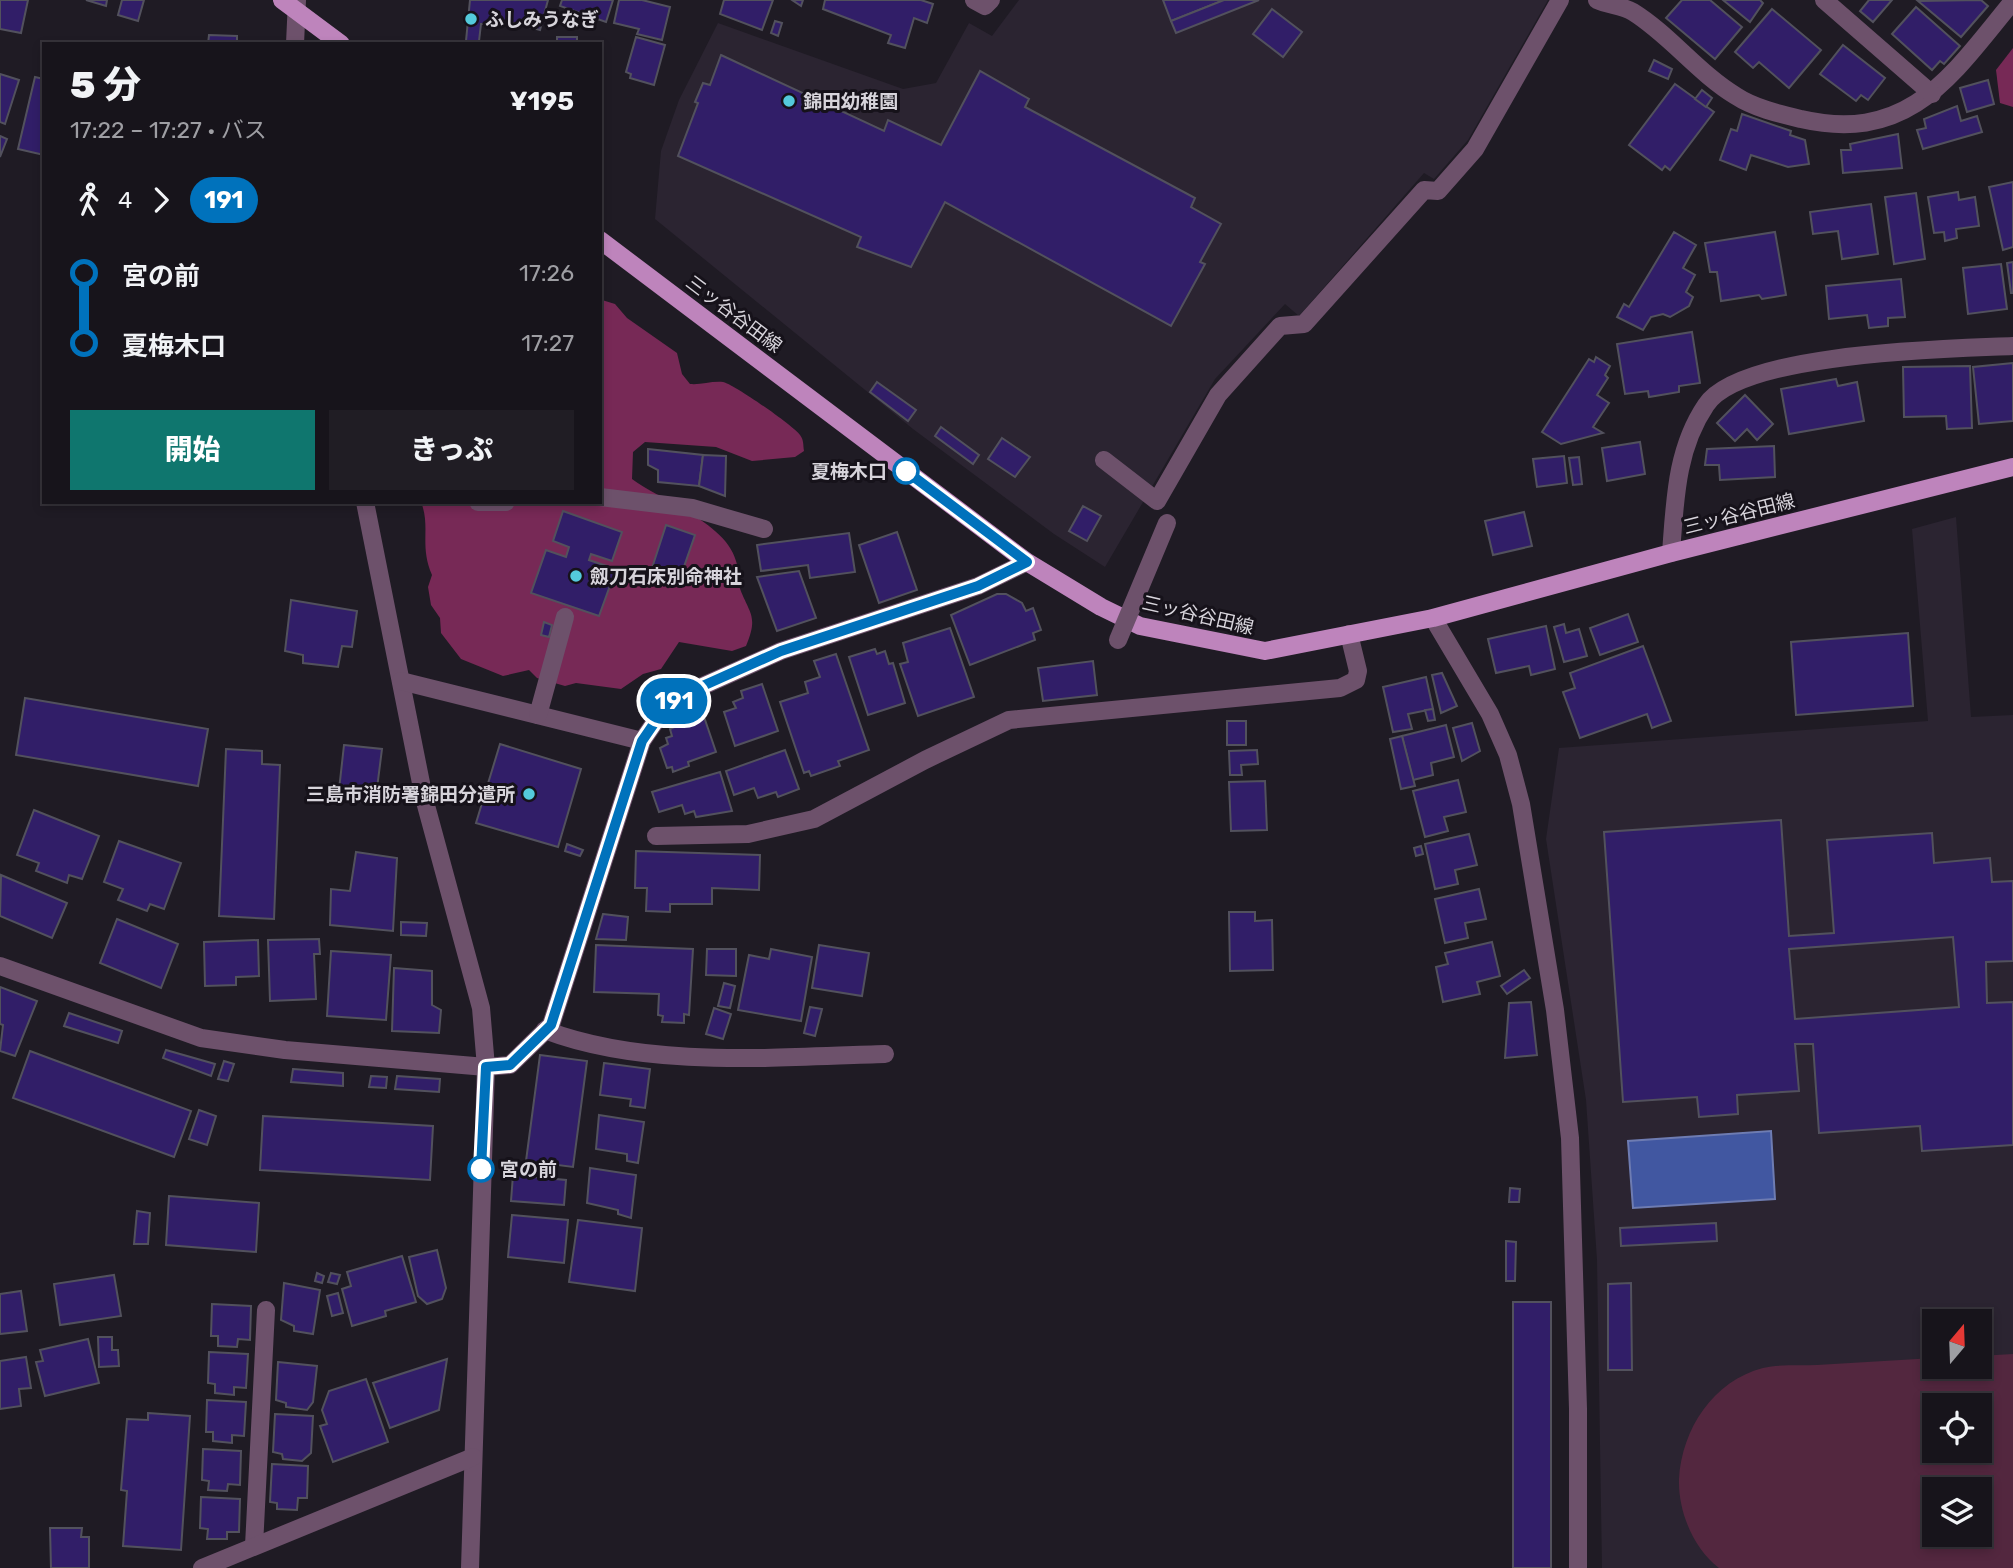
<!DOCTYPE html>
<html lang="ja">
<meta charset="utf-8">
<style>
body{margin:0;font-family:Rubik,"Noto Sans JP",sans-serif;background:#201d24;color:#f1f3f6;height:100vh;display:flex;flex-direction:column;font-size:26px;white-space:nowrap}
*{box-sizing:border-box;margin:0}
p{font-size:23px;color:#9e9ea3}
.icon{flex:none;width:38px;height:38px;fill:none;stroke:currentColor;stroke-width:2;stroke-linecap:round;stroke-linejoin:round}
.map{position:relative;flex:1;overflow:hidden}
.drawer{position:absolute;left:42px;top:42px;width:560px;height:462px;display:flex;flex-direction:column;background:#17141b;border-radius:0px;box-shadow:0 4px 10px #0003,0 0 0 2px #36333a}
.drawer>*{flex:none}
.badge{padding:0 14px;border-radius:23px;font-size:24px;line-height:46px}
.needle{width:46px;rotate:19deg}
.buttons{position:absolute;left:1922px;top:1309px;display:grid;gap:14px}
.buttons a{display:grid;place-items:center;width:70px;height:70px;border-radius:0px;background:#17141b;box-shadow:0 4px 10px #0003,0 0 0 2px #36333a;font-size:35px}
.map>.badge{position:absolute;translate:-50% -50%;box-shadow:0 0 0 4px #fff}
.legs{display:flex;align-items:center;gap:10px;height:77px;padding:0 28px;font-size:23px}
.legs p{margin-inline-start:auto}
.overview{display:flex;align-items:center;justify-content:space-between;height:119px;padding:0 28px}
h1{font-size:38px;font-weight:800;line-height:52px}
.cta{display:flex;gap:14px;margin-top:auto;padding:14px 28px}
.cta a{flex:1;height:80px;border-radius:0px;background:#0f766e;color:#fff;font-size:28px;font-weight:800;line-height:80px;text-align:center}
.cta a+a{background:#201d24;color:#f1f3f6}
ul{padding:0 28px;list-style:none}
li{display:flex;align-items:center;gap:24px;height:70px;font-size:26px}
li i{display:grid;place-items:center;width:10px;height:100%;margin:0 9px;background:currentColor}
li i::after{content:'';width:18px;height:18px;margin:-9px;border:5px solid;border-radius:50%;background:#17141b}
li p{margin-inline-start:auto}
li:first-child i{background:linear-gradient(#0000 50%,currentColor 0)}
li:last-child i{background:linear-gradient(currentColor 50%,#0000 0)}
.map>svg:first-child{display:block}
.built{fill:#2b2431;fill-rule:evenodd}
.green{fill:#53273f;fill-rule:evenodd}
.forest{fill:#772956}
.water{fill:#4157a1;stroke:#6e7cb2;stroke-width:2}
.building{fill:#311e68;stroke:#52515d;stroke-width:2;fill-rule:evenodd}
.lines{fill:none;stroke-linecap:round;stroke-linejoin:round}
.minor{stroke:#6d516b;stroke-width:18}
.major{stroke:#be84bc;stroke-width:18}
.minor-bridge{stroke:#6d516b;stroke-width:18}
.line-1-casing{stroke:#fff;stroke-width:16}
.line-1{stroke:#0072bc;stroke-width:10}
.poi-dot{fill:#54cadc;stroke:#16121a;stroke-width:2.5}
.stop-1-dot{fill:#fff;stroke:#0072bc;stroke-width:3.5}
.labels{text-anchor:middle;dominant-baseline:central;stroke-width:6;stroke-linejoin:round;paint-order:stroke}
.poi-label{font-size:19px;font-weight:bold;fill:#d7d4db;stroke:#16121a;text-anchor:start}
.street-label{font-size:19px;fill:#d7d4db;stroke:#16121a}
.stop-label{font-size:19px;font-weight:bold;fill:#d7d4db;stroke:#16121a;text-anchor:end}
</style>
<div class="map">
<svg width="2013" height="1568" viewBox="0 0 2013 1568">
<rect width="100%" height="100%" fill="#1f1b24"/>
<g class="built">
<path d="M1019,0h529l-80,140 -34,39 -10,-6 -125,143 -14,-12 -70,75 -110,188 -51,-33 -141,-105 -258,-210 6,-68 18,-51 39,-77 185,66 33,-6 33,-60 23,13z"/>
<path d="M1956,517l15,200 42,-2v853h-411l-5,-308 -11,-160 -40,-261 13,-91 369,-27 -16,-192zM1934,1321h45v46h-45zM1934,1405h45v46h-45zM1934,1489h45v46h-45z"/>
</g>
<path class="green" d="M2013,1354v214h-294c-26,-20 -41,-57 -40,-89 3,-50 34,-98 84,-111 17,-4 37,-2 54,-3 39,-2 78,-5 117,-7v9h45v-11zM1934,1405h45v46h-45zM1934,1489h45v46h-45z"/>
<g class="forest">
<path d="M2013,48v59l-13,-4 -4,-33z"/>
<path d="M602,300l13,4 12,14 50,35 5,21 8,10c11,1 21,-3 33,-2 9,1 71,44 77,53 4,5 3,10 4,16l-9,6 -43,4 -36,-14 -71,-5 -12,10 -1,27c30,22 94,44 104,82 3,8 -1,16 3,25 10,28 20,29 7,60l-14,5 -53,-9 -18,27 -18,5 -22,15 -45,-6 -11,3 -28,-8 -8,-8 -26,6 -42,-17 -20,-26 -1,-15 -9,-13 -3,-18 4,-12c-13,-30 -1,-48 -11,-73h179z"/>
</g>
<path class="water" d="M1771,1131l4,68 -142,9 -5,-67z"/>
<g class="building">
<path d="M0,0h28l-7,33 -21,-4z"/>
<path d="M86,0h21l-1,6z"/>
<path d="M122,0h22l-6,21 -20,-6z"/>
<path d="M470,0h78l-8,30 -25,-7 -34,1 -2,17h-13z"/>
<path d="M562,0h51l-7,22 -46,-16z"/>
<path d="M619,0h23l28,7 -8,33 -25,-6 2,-5 -25,-6z"/>
<path d="M724,0h49l-11,30 -42,-16z"/>
<path d="M792,0h11l-2,6z"/>
<path d="M825,0h96l12,4 -6,19 -13,-5 -9,30 -17,-5 3,-8 -68,-26z"/>
<path d="M1163,0h61l-53,21z"/>
<path d="M1224,0h35l-83,33 -5,-12z"/>
<path d="M1682,0h28l32,27 -27,32 -49,-41z"/>
<path d="M1723,0h37l3,3 -13,19z"/>
<path d="M1869,0h23l-19,22 -13,-11z"/>
<path d="M1981,0l7,6 -27,31 -43,-36z"/>
<path d="M1916,7l44,39 -16,18 -4,-3 -8,9 -40,-36z"/>
<path d="M1272,9l30,23 -19,25 -30,-23z"/>
<path d="M1772,9l49,41 -32,38 -30,-26 -6,6 -18,-16z"/>
<path d="M775,21l7,2 -4,13 -7,-3z"/>
<path d="M209,35l28,1v8h-29z"/>
<path d="M557,37h20v6l14,1h-34z"/>
<path d="M636,37l29,8 -11,40 -24,-7 1,-4 -5,-2z"/>
<path d="M1843,45l42,33 -17,22 -7,-5 -5,6 -36,-27z"/>
<path d="M721,55l163,76 4,-11 53,25 39,-74 49,28 -4,8 170,91 -4,9 30,17 -21,38 5,2 -34,62 -226,-124 -34,65 -54,-20 4,-10 -183,-81 20,-53 -3,-1 8,-19 7,2z"/>
<path d="M1654,60l18,9 -4,10 -19,-8z"/>
<path d="M0,74l19,6 -14,44 -5,-2z"/>
<path d="M35,77l9,2v76l-26,-6z"/>
<path d="M1988,80l6,24 -27,8 -7,-24z"/>
<path d="M1675,84l39,28 -44,58 -5,-4 -3,4 -33,-25z"/>
<path d="M1702,90l10,8 -6,9 -11,-8z"/>
<path d="M1957,106l4,15 16,-5 5,16 -59,17 -6,-19 9,-2 -2,-9z"/>
<path d="M1742,114l49,17 -1,4 15,5 4,24 -21,3 -37,-12 -5,15 -26,-10 11,-31 6,2z"/>
<path d="M1898,134l4,34 -59,5 -2,-23h10l-1,-6z"/>
<path d="M0,136l7,3 -7,18z"/>
<path d="M2013,182v65l-10,3 -14,-63z"/>
<path d="M1958,192l1,8 16,-3 4,29 -23,3 1,9 -12,3 -1,-9 -10,1 -6,-36z"/>
<path d="M1916,193l9,66 -31,5 -9,-67z"/>
<path d="M1871,204l7,50 -36,5 -4,-28 -25,3 -3,-22z"/>
<path d="M1674,232l22,13 -13,23 12,7 -9,17 7,5 -4,9 -19,11 -7,-3 -12,3 -8,13 -26,-13 7,-13 5,3z"/>
<path d="M1775,232l11,63 -24,4 -3,-4 -38,6 -4,-29h-7l-5,-29z"/>
<path d="M2013,262v31h-2l-4,-30z"/>
<path d="M2001,264l6,45 -39,5 -5,-46z"/>
<path d="M1901,279l4,38 -17,1v8l-19,2 -2,-13 -38,4 -3,-33z"/>
<path d="M1692,332l8,51 -21,3v6l-30,5 -1,-6 -23,3 -8,-50z"/>
<path d="M1596,357l14,9 -5,9 3,3 -11,17 12,8 -16,24 10,6 -42,11 -19,-12 47,-73 5,3z"/>
<path d="M2013,363v58l-34,3 -6,-57z"/>
<path d="M1970,366l2,62 -25,1 -1,-13 -42,1 -1,-50z"/>
<path d="M1836,379l2,7 19,-4 7,39 -75,13 -8,-45z"/>
<path d="M877,382l39,28 -8,11 -38,-29z"/>
<path d="M1745,395l28,29 -16,16 -10,-11 -12,12 -18,-18z"/>
<path d="M941,427l38,28 -6,9 -38,-28z"/>
<path d="M1002,438l28,19 -15,20 -27,-18z"/>
<path d="M1640,442l5,32 -38,7 -5,-33z"/>
<path d="M1774,446l1,31 -55,3 -1,-15h-14l2,-16z"/>
<path d="M648,449l55,6 -4,31 -41,-4v-12l-10,-5z"/>
<path d="M703,455l23,1 -1,40 -26,-10z"/>
<path d="M1564,456l3,27 -30,4 -4,-28z"/>
<path d="M1579,457l3,27 -9,1 -4,-27z"/>
<path d="M1083,506l18,10 -14,25 -18,-10z"/>
<path d="M563,511l59,21 -10,29 -21,-7 -2,6 27,9 -17,47 -68,-23 15,-43 20,7 3,-10 -16,-6z"/>
<path d="M1524,512l8,34 -39,9 -8,-34z"/>
<path d="M666,525l29,10 -15,43 -6,-2 -1,5 -13,-4 2,-6 -10,-3z"/>
<path d="M897,532l20,58 -38,13 -20,-58z"/>
<path d="M849,533l6,39 -45,6 -2,-13 -47,6 -4,-26z"/>
<path d="M799,571l17,47 -39,13 -20,-54z"/>
<path d="M997,594h9l16,9 4,8 7,-3 8,22 -8,3 2,7 -65,25 -19,-50z"/>
<path d="M291,600l66,11 -5,36 -10,-1 -4,21 -35,-4v-8l-18,-4z"/>
<path d="M1628,614l10,28 -38,13 -10,-27z"/>
<path d="M544,622l8,3 -3,12 -8,-2z"/>
<path d="M1564,624l2,9 13,-4 8,27 -23,6 -10,-35z"/>
<path d="M1546,626l9,43 -24,6 -2,-9 -33,7 -8,-34z"/>
<path d="M950,628l24,69 -56,19 -18,-52 8,-2 -5,-19z"/>
<path d="M1908,633l5,73 -117,9 -5,-73z"/>
<path d="M1643,646l28,75 -19,7 -5,-14 -67,24 -17,-46 12,-4 -5,-15z"/>
<path d="M875,649l2,5 8,-3 4,13 4,-1 12,40 -37,12 -19,-58z"/>
<path d="M836,654l33,96 -31,11 2,5 -29,10 -2,-5 -5,2 -24,-71 28,-9 -3,-11 15,-5 -6,-16z"/>
<path d="M1093,661l4,34 -54,6 -5,-33z"/>
<path d="M1442,673l15,33 -16,7 -9,-38z"/>
<path d="M1426,677l7,32 -25,5 4,15 -19,3 -10,-45z"/>
<path d="M762,684l16,47 -43,15 -11,-34 12,-4 -3,-6 10,-4 -2,-7z"/>
<path d="M25,698l183,31 -10,57 -182,-31z"/>
<path d="M1433,709l2,11 -7,1 -3,-11z"/>
<path d="M702,711l14,41 -28,10 1,4 -16,6 -1,-5 -5,1 -7,-20 8,-4 -2,-6 6,-2 -2,-7 7,-3 -1,-6z"/>
<rect x="1227" y="721" width="19" height="24"/>
<path d="M1472,723l8,28 -18,10 -9,-33z"/>
<path d="M1446,725l8,32 -23,6 2,12 -20,5 -11,-44z"/>
<path d="M1402,736l13,50 -14,3 -11,-50z"/>
<path d="M500,744l81,25 -23,78 -82,-24z"/>
<path d="M344,745l38,4 -7,55 -37,-5z"/>
<path d="M226,749l36,2v13l18,1 -6,154 -55,-3z"/>
<path d="M785,750l14,39 -21,8 -2,-5 -18,6 -4,-10 -20,7 -8,-24z"/>
<path d="M1257,750l1,14 -17,1 1,10h-12l-1,-24z"/>
<path d="M720,772l12,39 -36,6 -2,-6 -9,3 -3,-9 -23,7 -7,-20z"/>
<path d="M1458,780l8,32 -22,5 4,14 -23,6 -12,-46z"/>
<path d="M1265,781l2,49 -36,1 -2,-49z"/>
<path d="M34,810l65,26 -17,43 -13,-4 -2,8 -31,-12 3,-8 -22,-8z"/>
<path d="M1781,820l8,116 45,-3 -7,-93 105,-7 2,30 56,-5 2,24 21,-1v80l-27,1 1,41 26,-1v143l-91,6 -2,-25 -101,7 -6,-89h-18l4,47 -62,4 1,19 -39,3 -2,-20 -74,5 -19,-270zM1953,937l6,70 -164,12 -6,-70z"/>
<path d="M1469,834l8,31 -22,5 3,14 -23,5 -10,-45z"/>
<path d="M119,841l62,22 -17,46 -14,-5 -3,7 -29,-11 5,-11 -19,-7z"/>
<path d="M567,844l16,6 -3,6 -15,-5z"/>
<path d="M1421,846l2,8 -7,2 -2,-8z"/>
<path d="M636,851l124,4 -1,35 -47,-2v16h-42v8l-24,-1 1,-23h-12z"/>
<path d="M356,852l41,6 -4,73 -63,-6 1,-36 19,2z"/>
<path d="M1,875l66,28 -15,35 -52,-22z"/>
<path d="M1479,889l7,30 -21,4 3,15 -23,5 -10,-44z"/>
<path d="M1229,912h26v9l17,-1 1,50 -43,1z"/>
<path d="M603,914l25,3 -2,23 -30,-1z"/>
<path d="M117,919l61,25 -17,44 -61,-25z"/>
<path d="M401,922l26,1 -1,13 -25,-1z"/>
<path d="M319,939l1,15h-6l2,45 -46,2 -2,-61z"/>
<path d="M258,940l1,36 -23,1v8l-31,1 -1,-44z"/>
<path d="M1492,942l8,34 -23,6 3,12 -37,8 -7,-35 12,-3 -3,-11z"/>
<path d="M596,945l97,4 -4,66 -5,-1v9l-22,-1 1,-6 -5,-1 1,-21 -65,-2z"/>
<path d="M819,945l50,8 -7,43 -50,-8z"/>
<path d="M707,949h29v27l-30,-1z"/>
<path d="M771,949l41,8 -11,64 -63,-11 11,-55 20,4z"/>
<path d="M331,951l60,4 -5,65 -59,-4z"/>
<path d="M394,968l38,3v34l9,5 -2,23 -47,-2z"/>
<path d="M1524,970l6,8 -23,16 -6,-8z"/>
<path d="M724,983l11,3 -5,22 -12,-2z"/>
<path d="M0,987l37,14 -22,55 -15,-5 3,-26 -3,-1z"/>
<path d="M1531,1002l6,53 -32,3 4,-55z"/>
<path d="M810,1007l12,2 -7,27 -11,-3z"/>
<path d="M714,1008l17,6 -8,25 -17,-5z"/>
<path d="M69,1013l53,18 -4,12 -54,-17z"/>
<path d="M166,1050l49,14 -4,12 -48,-18z"/>
<path d="M30,1051l161,60 -17,46 -161,-59z"/>
<path d="M540,1055l47,6 -14,106 -47,-6z"/>
<path d="M224,1061l10,3 -6,17 -10,-2z"/>
<path d="M604,1063l46,6 -5,39 -15,-2 1,-7 -31,-4z"/>
<path d="M293,1069l50,4v13l-52,-4z"/>
<path d="M371,1076l16,1 -1,11 -17,-1z"/>
<path d="M397,1076l43,3 -1,13 -44,-3z"/>
<path d="M199,1110l17,6 -9,29 -18,-6z"/>
<path d="M599,1115l45,7 -6,41 -11,-2v-7l-31,-5z"/>
<path d="M263,1116l170,10 -3,54 -170,-10z"/>
<path d="M590,1168l46,7 -5,43 -13,-4v-4l-31,-7z"/>
<path d="M513,1175l53,5 -2,25 -53,-4z"/>
<path d="M1510,1188l10,1 -1,13h-10z"/>
<path d="M169,1196l90,7 -3,49 -90,-7z"/>
<path d="M137,1211l13,2 -2,31h-14z"/>
<path d="M512,1215l56,5 -4,43 -56,-6z"/>
<path d="M578,1220l64,8 -7,63 -66,-9z"/>
<path d="M1716,1223l1,18 -96,5 -1,-18z"/>
<path d="M1506,1241l10,1 -1,39h-9z"/>
<path d="M437,1250l9,38 -4,11 -15,5 -9,-8 -9,-39z"/>
<path d="M402,1256l14,46 -31,9 1,5 -34,10 -10,-37 9,-3 -4,-14z"/>
<path d="M317,1273l7,3 -2,7 -7,-2z"/>
<path d="M331,1273l9,2 -3,9 -9,-2z"/>
<path d="M114,1275l7,41 -61,9 -6,-41z"/>
<path d="M284,1283l36,7 -7,44 -19,-3v-5l-13,-6z"/>
<path d="M1631,1283l1,87h-24v-86z"/>
<path d="M21,1291l6,40 -27,3v-40z"/>
<path d="M338,1293l5,20 -11,3 -5,-20z"/>
<rect x="1513" y="1302" width="38" height="266"/>
<path d="M212,1304l39,2 -1,34 -12,-1 -1,8 -19,-1v-10h-7z"/>
<path d="M98,1337h14v13h6l1,16 -20,1z"/>
<path d="M88,1339l11,44 -54,13 -9,-34 7,-1 -3,-11z"/>
<path d="M209,1352l39,2 -2,34 -12,-1v8l-19,-2v-9l-7,-1z"/>
<path d="M26,1357l5,31 -12,1 2,17 -21,3v-48z"/>
<path d="M447,1359l-8,51 -49,18 -17,-45z"/>
<path d="M278,1362l39,4 -4,36 -6,8 -21,-3v-4l-10,-3z"/>
<path d="M366,1379l22,63 -55,20 -13,-36 7,-2 -5,-14 7,-19z"/>
<path d="M207,1400l39,2 -2,34 -12,-1v8l-19,-2v-9h-7z"/>
<path d="M148,1413l42,3 -9,134 -58,-4 4,-55 -6,-1 6,-71 21,1z"/>
<path d="M275,1414l38,2 -2,37 -9,8 -19,-2 -1,-5 -9,-2z"/>
<path d="M203,1449l38,2 -1,34 -12,-1 -1,7 -19,-1 1,-9 -7,-1z"/>
<path d="M272,1464l36,2 -1,32h-9l-1,12 -20,-1v-6l-7,-1z"/>
<path d="M201,1497l39,2 -1,33h-12v7h-20l1,-10 -8,-1z"/>
<path d="M50,1528h32l-1,9h8v31h-38z"/>
</g>
<g class="lines">
<g class="minor">
<path d="M974,0l11,6 6,-6"/>
<path d="M1597,0c11,5 26,6 36,12 37,23 65,61 103,84 18,12 44,18 65,23 109,25 151,-44 212,-118"/>
<path d="M1824,0l108,94"/>
<path d="M295,44l2,-44"/>
<path d="M1104,460l53,41 61,-106 62,-69 24,-2 120,-134 14,1 37,-42 85,-149"/>
<path d="M600,497l92,11 72,21"/>
<path d="M365,502l59,296 57,210 5,59 -16,501"/>
<path d="M478,502h28"/>
<path d="M1671,553c4,-52 5,-104 35,-148 35,-53 244,-56 307,-59"/>
<path d="M1433,618l57,96 18,41 13,49 34,206 15,128 8,271v159"/>
<path d="M401,681l241,60"/>
<path d="M538,715l27,-98"/>
<path d="M656,836l92,-2 66,-15 111,-59 84,-40 331,-32 16,-8 2,-9 -9,-37"/>
<path d="M0,966l201,72 84,12 201,17 24,-2 41,-40 91,-284 24,-35 12,-9 103,-46 197,-65 49,-24"/>
<path d="M545,1030c102,39 233,27 340,24"/>
<path d="M254,1546l12,-236"/>
<path d="M202,1568l271,-111"/>
</g>
<g class="major">
<path d="M282,0l59,44"/>
<path d="M600,240l427,322 74,45 39,19 125,25 168,-33 238,-65 342,-86"/>
</g>
<path class="minor-bridge" d="M1118,640l49,-117"/>
</g>
<g class="lines">
<g class="line-1-casing">
<path id="line-1" d="M481,1169l5,-102 24,-2 41,-40 91,-284 24,-35 12,-9 103,-46 197,-65 49,-24 -121,-91"/>
</g>
<use href="#line-1" class="line-1"/>
</g>
<g class="poi-dot">
<circle cx="471" cy="19" r="7"/>
<circle cx="789" cy="101" r="7"/>
<circle cx="576" cy="576" r="7"/>
<circle cx="529" cy="794" r="7"/>
</g>
<g class="stop-1-dot">
<circle cx="906" cy="471" r="12"/>
<circle cx="481" cy="1169" r="12"/>
</g>
<g class="labels">
<g class="poi-label">
<text x="485" y="19">ふしみうなぎ</text>
<text x="803" y="101">錦田幼稚園</text>
<text x="590" y="576">劔刀石床別命神社</text>
<text x="515" y="794" text-anchor="end">三島市消防署錦田分遣所</text>
</g>
<g class="street-label">
<text transform="translate(734 314) rotate(37)">三ッ谷谷田線</text>
<text transform="translate(1739 514) rotate(-14)">三ッ谷谷田線</text>
<text transform="translate(1198 615) rotate(13)">三ッ谷谷田線</text>
</g>
<g class="stop-label">
<text x="887" y="471">夏梅木口</text>
<text x="500" y="1169" text-anchor="start">宮の前</text>
</g>
</g>
</svg>
<div class="buttons">
<a><svg class="needle" viewBox="-14 -14 28 28"><path d="M0-13l5 13h-10z" fill="#e53935"/><path d="M0 13l5-13h-10z" fill="#9e9ea3"/></svg></a>
<a><svg class="icon" aria-label="locate" viewBox="0 0 24 24"><circle cx="12" cy="12" r="6"/><path d="M12 2v4M12 18v4M2 12h4M18 12h4"/></svg></a>
<a><svg class="icon" aria-label="layers" viewBox="0 0 24 24"><path d="M12 4l9 5-9 5-9-5zM3 14l9 5 9-5"/></svg></a>
</div>
<b class="badge" style="left:674px;top:701px;background:#0072bc;color:#fff">191</b>
<section class="drawer">
<div class="overview"><div><h1>5 分</h1><p>17:22 – 17:27 · バス</p></div><b>¥195</b></div>
<div class="legs"><svg class="icon" aria-label="walk" viewBox="0 0 24 24"><circle cx="13" cy="4" r="2"/><path d="M13 8l-2 6 4 7M11 14l-3 7M7 12l3-4h3l4 4"/></svg>4<svg class="icon" aria-label="forward" viewBox="0 0 24 24"><path d="M9 5l7 7-7 7"/></svg><b class="badge" style="background:#0072bc;color:#fff">191</b></div>
<ul>
<li><i style="color:#0072bc"></i><b>宮の前</b><p>17:26</p></li>
<li><i style="color:#0072bc"></i><b>夏梅木口</b><p>17:27</p></li>
</ul>
<div class="cta"><a>開始</a><a>きっぷ</a></div>
</section>
</div>
